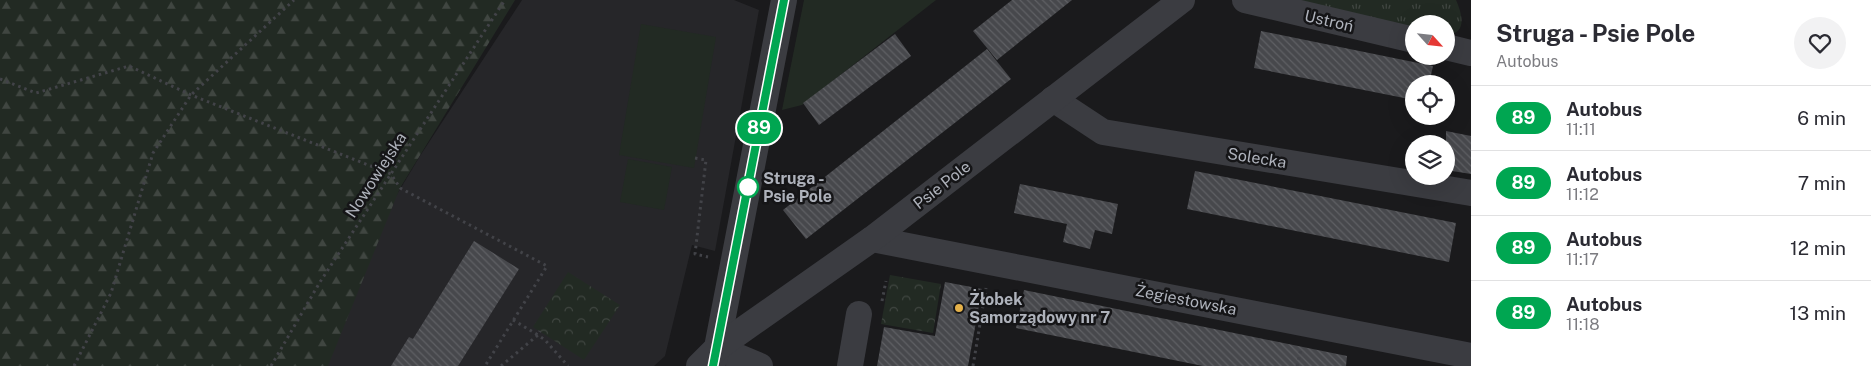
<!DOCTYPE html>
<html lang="pl">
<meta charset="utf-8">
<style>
body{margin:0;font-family:"Public Sans",sans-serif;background:#f2f2f3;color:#2b2b33;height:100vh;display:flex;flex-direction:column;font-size:19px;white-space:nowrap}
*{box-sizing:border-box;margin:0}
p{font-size:16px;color:#7c7c81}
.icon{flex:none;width:28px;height:28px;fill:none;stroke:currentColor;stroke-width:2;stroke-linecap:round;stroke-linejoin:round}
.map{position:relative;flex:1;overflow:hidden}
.sheet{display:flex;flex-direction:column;background:#fff;width:400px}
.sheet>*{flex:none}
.badge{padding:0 10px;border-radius:16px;font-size:18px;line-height:32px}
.needle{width:32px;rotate:117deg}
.buttons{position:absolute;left:1405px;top:15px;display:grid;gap:10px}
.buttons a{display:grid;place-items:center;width:50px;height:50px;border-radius:50%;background:#fff;box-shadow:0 5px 20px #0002;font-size:25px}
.map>.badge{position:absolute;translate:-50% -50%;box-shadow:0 0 0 2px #fff}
.round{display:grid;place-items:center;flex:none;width:52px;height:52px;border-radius:26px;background:#f2f2f3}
.summary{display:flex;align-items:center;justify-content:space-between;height:85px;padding:0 25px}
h1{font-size:24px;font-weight:700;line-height:38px}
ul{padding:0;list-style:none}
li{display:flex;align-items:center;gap:15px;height:65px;padding:0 25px;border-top:1px solid #e1e1e2}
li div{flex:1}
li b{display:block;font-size:19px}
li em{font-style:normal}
li .badge{min-width:55px;font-weight:700;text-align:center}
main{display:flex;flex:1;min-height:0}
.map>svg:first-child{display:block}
.built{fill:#262629}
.grass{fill:url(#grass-tufts)}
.forest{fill:url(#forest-firs)}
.park{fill:url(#park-crowns)}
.garden{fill:#222a23}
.building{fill:url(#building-back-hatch)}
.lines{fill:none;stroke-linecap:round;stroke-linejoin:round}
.path{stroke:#424348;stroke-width:3;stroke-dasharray:2.5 4;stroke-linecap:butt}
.minor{stroke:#3b3c41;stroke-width:26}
.line-casing{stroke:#fff;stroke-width:11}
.line{stroke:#00a651;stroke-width:8}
.stop-dot{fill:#fff;stroke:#00a651;stroke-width:2.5}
.poi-dot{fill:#e4b14a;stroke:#151517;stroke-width:2}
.labels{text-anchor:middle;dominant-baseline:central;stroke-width:5;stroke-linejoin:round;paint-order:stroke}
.street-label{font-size:16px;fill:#aeb2bb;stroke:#151517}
.stop-label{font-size:16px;font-weight:bold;fill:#aeb2bb;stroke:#151517;text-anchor:start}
.poi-label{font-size:16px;font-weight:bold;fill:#aeb2bb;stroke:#151517;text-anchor:start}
</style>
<main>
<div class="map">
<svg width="1471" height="366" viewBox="0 0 1471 366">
<defs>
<pattern id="grass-tufts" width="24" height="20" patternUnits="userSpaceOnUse" patternTransform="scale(1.25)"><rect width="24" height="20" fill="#222a23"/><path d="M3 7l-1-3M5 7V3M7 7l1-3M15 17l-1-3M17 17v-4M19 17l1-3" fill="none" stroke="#404641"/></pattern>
<pattern id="forest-firs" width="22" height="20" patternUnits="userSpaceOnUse" patternTransform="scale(1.25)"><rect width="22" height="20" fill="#222a23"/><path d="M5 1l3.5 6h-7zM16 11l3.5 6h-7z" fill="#404641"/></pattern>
<pattern id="park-crowns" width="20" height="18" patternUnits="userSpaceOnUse" patternTransform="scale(1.25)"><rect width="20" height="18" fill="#222a23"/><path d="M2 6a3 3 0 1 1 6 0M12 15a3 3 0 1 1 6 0" fill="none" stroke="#404641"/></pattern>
<pattern id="building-back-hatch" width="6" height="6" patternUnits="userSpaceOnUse" patternTransform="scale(1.25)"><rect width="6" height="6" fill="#47484c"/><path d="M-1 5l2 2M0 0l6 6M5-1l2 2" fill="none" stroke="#5f6064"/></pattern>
</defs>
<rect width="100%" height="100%" fill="#1a1a1c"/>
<path class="built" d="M522,0h212l25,10 -44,241 -23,-6 -27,111 -11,10h-360l126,-210z"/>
<path class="grass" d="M1268,0h188c6,14 12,34 -10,35v-11h-32v7z"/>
<path class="forest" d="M0,0h515l-115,188 -72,178h-328z"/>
<g class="park">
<path d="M568,272l52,33 -36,55 -51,-33z"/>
<path d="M890,275l51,9 -8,49 -52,-9z"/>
</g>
<g class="garden">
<path d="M804,0h132l-134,105 -20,5z"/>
<path d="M641,24l75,13 -22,131 -75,-13z"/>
<path d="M628,159l44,8 -8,43 -44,-8z"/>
</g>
<g class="building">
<path d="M1012,0h60l-75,60 -24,-29z"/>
<path d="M1261,31l172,35 -4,18h-15v16l-160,-32z"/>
<path d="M895,34l16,22 -92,69 -16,-22z"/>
<path d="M987,49l24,30 -205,160 -23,-29z"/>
<path d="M1446,131l25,5v38l-25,-4z"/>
<path d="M1195,171l261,52 -7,39 -262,-53z"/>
<path d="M1020,184l98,20 -6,30 -17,-4 -5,19 -27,-7 4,-18 -53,-11z"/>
<path d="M474,241l45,28 -61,97h-67l18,-29 4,2z"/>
<path d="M945,282l37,7 -14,77h-91l7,-39 51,9z"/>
<path d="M1024,290l323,66 -1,10h-143l-187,-38z"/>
</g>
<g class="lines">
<g class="path">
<path d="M0,79l36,14 93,-27 62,29 200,79 9,14 147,78 -62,100"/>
<path d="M695,158l11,2 -11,94 13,3"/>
<path d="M882,301l4,-20"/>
<path d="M513,320l25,15 2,-4"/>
<path d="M74,366l37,-73 42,-140 38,-58 103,-95"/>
<path d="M271,366l49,-84 185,-282"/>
<path d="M501,366l37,-31 7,5 23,26"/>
<path d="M973,366l13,-78"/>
<path d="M1297,366l4,-17"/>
</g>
<g class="minor">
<path d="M1245,0l169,40"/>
<path d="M1446,47l25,6"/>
<path d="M1053,99l50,33 368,61"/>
<path d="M872,239l599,117"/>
<path d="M717,348l43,18"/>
<path d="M715,358l69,-358"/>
<path d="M699,366l18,-18 155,-109 310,-239"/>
<path d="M850,366l9,-52"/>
</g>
</g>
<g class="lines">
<g class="line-casing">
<path id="line" d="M713,366l71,-366"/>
</g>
<use href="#line" class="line"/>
</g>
<circle class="stop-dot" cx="748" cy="187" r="10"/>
<circle class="poi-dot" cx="959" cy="308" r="5"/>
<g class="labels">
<g class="street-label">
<text transform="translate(1329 21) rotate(13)">Ustroń</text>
<text transform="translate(1257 158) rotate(9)">Solecka</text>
<text transform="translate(376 175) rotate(-57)">Nowowiejska</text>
<text transform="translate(942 185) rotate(-38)">Psie Pole</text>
<text transform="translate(1186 300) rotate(11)">Żegiestowska</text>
</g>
<g class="stop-label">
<text x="763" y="178">Struga -<tspan x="763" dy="18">Psie Pole</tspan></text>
</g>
<g class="poi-label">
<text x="969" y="299">Żłobek<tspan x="969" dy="18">Samorządowy nr 7</tspan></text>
</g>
</g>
</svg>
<div class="buttons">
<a><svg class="needle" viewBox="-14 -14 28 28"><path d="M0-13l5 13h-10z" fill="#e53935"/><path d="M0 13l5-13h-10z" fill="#7c7c81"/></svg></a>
<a><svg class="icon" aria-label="locate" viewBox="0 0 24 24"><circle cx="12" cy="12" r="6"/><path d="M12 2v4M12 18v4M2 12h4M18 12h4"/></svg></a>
<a><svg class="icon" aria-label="layers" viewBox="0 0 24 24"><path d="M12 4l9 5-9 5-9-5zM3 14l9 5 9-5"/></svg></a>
</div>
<b class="badge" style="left:759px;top:128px;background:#00a651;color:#fff">89</b>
</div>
<section class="sheet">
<div class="summary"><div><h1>Struga - Psie Pole</h1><p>Autobus</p></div><a class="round"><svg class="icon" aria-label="heart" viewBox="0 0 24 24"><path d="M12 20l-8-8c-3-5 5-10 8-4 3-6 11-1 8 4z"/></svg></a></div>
<ul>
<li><span class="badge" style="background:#00a651;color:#fff">89</span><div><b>Autobus</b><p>11:11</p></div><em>6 min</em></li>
<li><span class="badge" style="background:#00a651;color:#fff">89</span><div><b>Autobus</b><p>11:12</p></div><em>7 min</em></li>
<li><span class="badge" style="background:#00a651;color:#fff">89</span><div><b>Autobus</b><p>11:17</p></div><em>12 min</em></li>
<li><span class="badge" style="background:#00a651;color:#fff">89</span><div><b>Autobus</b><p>11:18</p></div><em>13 min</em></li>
</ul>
</section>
</main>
